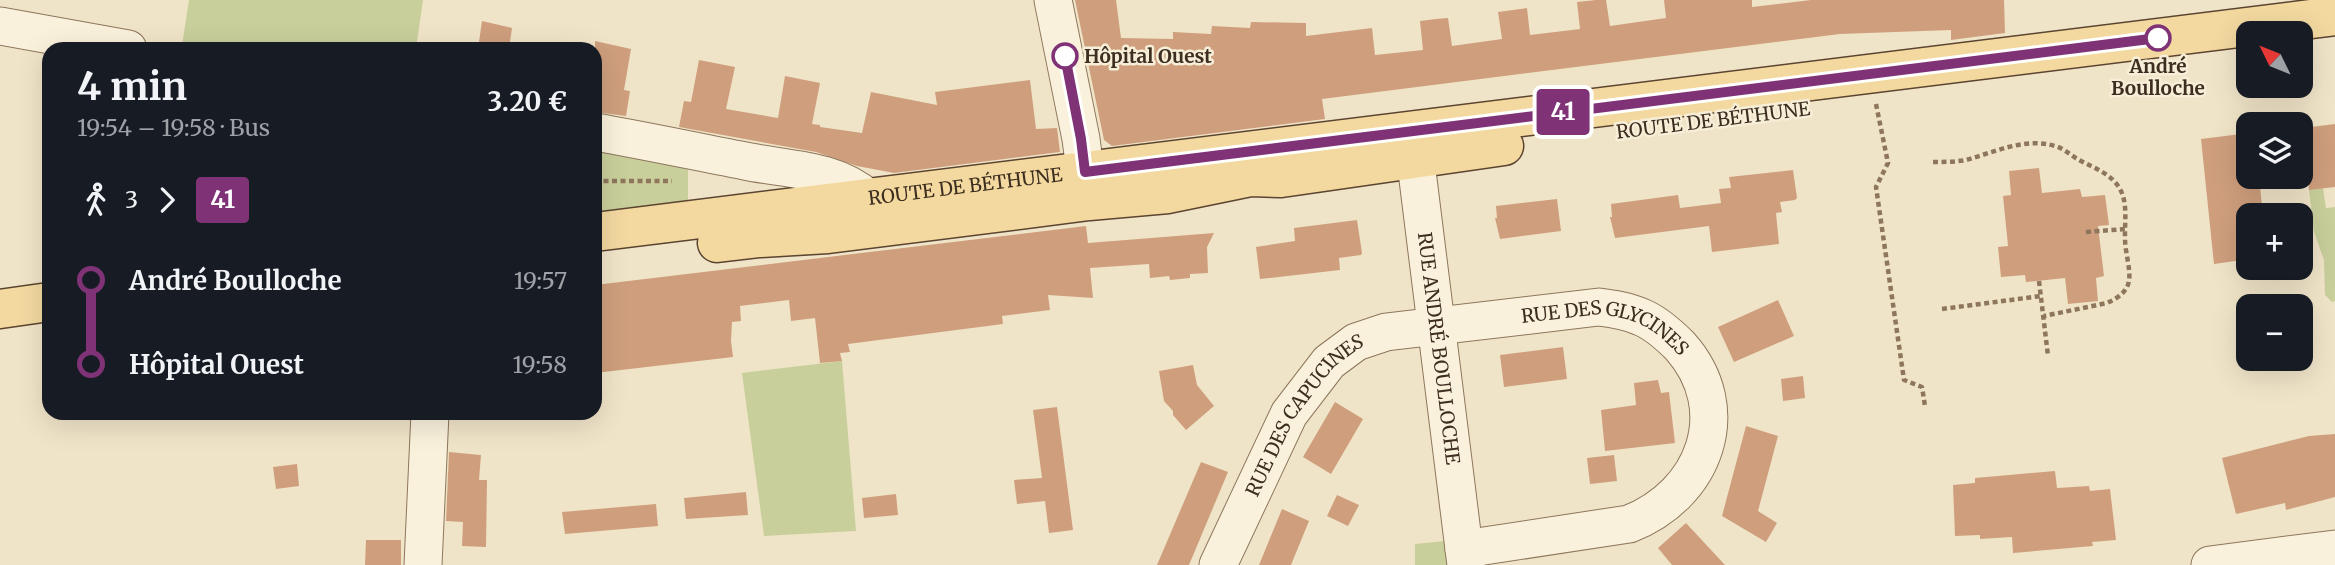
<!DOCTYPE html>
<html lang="fr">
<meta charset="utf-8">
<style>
body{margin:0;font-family:Merriweather,serif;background:#242831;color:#f1f3f6;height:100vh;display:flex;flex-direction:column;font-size:26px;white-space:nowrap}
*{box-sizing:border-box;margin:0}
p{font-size:23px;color:#9ea1a6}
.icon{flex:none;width:38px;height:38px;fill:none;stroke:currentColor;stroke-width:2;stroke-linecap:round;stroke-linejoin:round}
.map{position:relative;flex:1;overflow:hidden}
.side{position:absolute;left:42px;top:42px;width:560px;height:378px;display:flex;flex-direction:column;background:#171b24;border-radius:21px;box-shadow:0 7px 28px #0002}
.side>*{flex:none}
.badge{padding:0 14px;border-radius:5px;font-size:24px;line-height:46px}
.needle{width:46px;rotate:313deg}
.buttons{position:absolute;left:2236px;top:21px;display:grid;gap:14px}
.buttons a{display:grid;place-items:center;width:77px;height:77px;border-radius:14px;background:#171b24;box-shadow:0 7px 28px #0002;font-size:35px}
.map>.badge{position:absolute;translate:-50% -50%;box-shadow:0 0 0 4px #fff}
.legs{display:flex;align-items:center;gap:10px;height:77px;padding:0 35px;font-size:23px}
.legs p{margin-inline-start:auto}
.overview{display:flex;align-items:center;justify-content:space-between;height:119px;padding:0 35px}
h1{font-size:38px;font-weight:700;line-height:52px}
ul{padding:0 35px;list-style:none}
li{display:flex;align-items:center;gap:24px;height:84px;font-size:26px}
li i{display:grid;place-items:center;width:10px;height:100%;margin:0 9px;background:currentColor}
li i::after{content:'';width:18px;height:18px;margin:-9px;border:5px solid;border-radius:50%;background:#171b24}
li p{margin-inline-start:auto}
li:first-child i{background:linear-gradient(#0000 50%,currentColor 0)}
li:last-child i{background:linear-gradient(currentColor 50%,#0000 0)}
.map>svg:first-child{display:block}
.green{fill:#c9cf9b}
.building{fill:#cf9f7d}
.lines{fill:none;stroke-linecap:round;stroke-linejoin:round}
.minor-casing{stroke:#8d765c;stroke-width:39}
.major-casing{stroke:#5b4430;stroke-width:41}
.path{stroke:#8d765c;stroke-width:4.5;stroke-dasharray:5 3.5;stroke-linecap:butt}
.minor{stroke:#faf1dc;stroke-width:37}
.major{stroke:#f3d9a0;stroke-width:38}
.line-1-casing{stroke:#fff;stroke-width:16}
.line-1{stroke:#7f3376;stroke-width:10}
.stop-1-dot{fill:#fff;stroke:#7f3376;stroke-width:3.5}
.labels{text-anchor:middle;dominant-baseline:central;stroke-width:5;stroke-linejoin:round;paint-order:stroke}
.stop-label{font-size:19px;font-weight:bold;fill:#3d2e20;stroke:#f7eed8;text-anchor:start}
.street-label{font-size:19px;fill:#3d2e20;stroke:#f7eed8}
</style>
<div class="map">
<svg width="2335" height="565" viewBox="0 0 2335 565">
<rect width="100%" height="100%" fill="#f0e4c8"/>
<g class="green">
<path d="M189,0h234l-7,49h-209l-25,-4z"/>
<path d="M595,150l93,17v34l-93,11z"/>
<path d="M2323,188l3,20 9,-1v94l-3,1 -7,-7 -1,-35 -10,-28 -5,-42z"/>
<path d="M842,361l14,170 -92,5 -22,-163z"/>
<path d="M1445,541l3,24h-33v-21z"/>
</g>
<g class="building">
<path d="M1075,0h41l5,38 52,1v-7l38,2 1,-8 38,2 1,-6 55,1v13l66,-8 3,27 48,-5 -3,-29 16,-2 12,-1 4,28 50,-7 -4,-27 29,-4 3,27 50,-6 -3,-27 19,-2h10l4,26 56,-8 -2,-18h88v7l59,-7h193l1,33 -54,7v-10l-111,4 -240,30 -278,35 3,20 -213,27 -8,-6z"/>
<path d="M482,21l30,7 -3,21h-31z"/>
<path d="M595,41l36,8 -7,41 6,1 -4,25 -31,-4z"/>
<path d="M699,60l36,7 -9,42 52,9 7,-42 35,7 -8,41 8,1v2l42,6 9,-41 66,13 -2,-13 95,-12 6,49 21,-1 3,24 -166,21 -37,-7 -41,-14 -137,-25 5,-26 7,1z"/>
<path d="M2335,124v63l-26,3 -6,-62z"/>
<path d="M2249,133v44h10l4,38h-14v44l-35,5 -13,-125z"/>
<path d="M2039,168l3,25 38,-4 2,8 23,-2 4,30 -11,1 6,50 -8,2 2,23 -30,3 -3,-26 -39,4 -1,-7 -24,2 -3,-30 10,-1 -5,-50 8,-1 -2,-24z"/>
<path d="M1793,170l4,28 -2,2 -15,2 2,10 -6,1 3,31 -67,8 -3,-26 -94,12 -5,-21h2l-1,-13 67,-9 2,13 41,-5 -2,-14 12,-1 -2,-11z"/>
<path d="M1557,199l4,32 -61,8 -5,-21h2l-1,-12z"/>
<path d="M1357,220l5,33 -1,2 -22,3 1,12 -80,9 -4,-32 39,-6 -1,-13z"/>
<path d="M1086,226l2,17 126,-10 -7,14 1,26 -18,1v4l-20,2 -1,-4 -19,2 -1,-14 -59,4 3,30 -45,-3 2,15 -48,6 1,8 -155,20 2,8 -10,1 2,8 -22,2 -5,-45 -24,3 -2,-21 -49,6 1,15 -9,1 -1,19 2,16 -138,16v-88z"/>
<path d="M1778,300l16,36 -60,26 -16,-35z"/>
<path d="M1563,347l4,32 -63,8 -4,-32z"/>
<path d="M1193,365l4,20 17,21 -28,24 -13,-15v-4l-9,-10 -5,-30z"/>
<path d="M1803,376l2,22 -22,3 -2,-22z"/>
<path d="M1658,380l3,13 8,-1 6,51 -70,8 -4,-41 35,-5 -2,-22z"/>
<path d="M1335,402l28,17 -32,55 -28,-17z"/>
<path d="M1057,407l16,123 -24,3 -4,-32 -28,3 -3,-24 28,-2 -9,-68z"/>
<path d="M1746,426l32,10 -20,75 19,12 -11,19 -44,-26z"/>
<path d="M2335,434v63l-49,13 -1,-7 -49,11 -14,-56 87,-22z"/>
<path d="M449,452l32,3 -2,25h8l-1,67 -24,-1 1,-24 -17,-1z"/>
<path d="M1614,455l3,26 -27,3 -3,-26z"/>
<path d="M1201,462l27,10 -39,93h-32z"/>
<path d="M297,464l2,22 -23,3 -3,-22z"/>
<path d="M2055,471l2,17 32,-2 1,5 20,-2 6,51 -24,2 1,4 -80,7 -1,-16 -32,2v-4l-25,1 -2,-51 22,-2v-5z"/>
<path d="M746,492l2,23 -62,4 -2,-21z"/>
<path d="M896,494l2,21 -34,3 -2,-20z"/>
<path d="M1337,495l22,10 -11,21 -21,-10z"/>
<path d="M656,504l2,22 -93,8 -3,-22z"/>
<path d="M1282,509l27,12 -18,44h-32z"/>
<path d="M1686,523l39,42h-53l-14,-17z"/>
<path d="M366,540h35v25h-36z"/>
</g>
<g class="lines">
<g class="minor-casing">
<g id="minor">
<path d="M1053,0l28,139 8,61"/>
<path d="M0,26l128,23"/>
<path id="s1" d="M1412,131l54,434"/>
<path d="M595,132c52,9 103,20 155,30 42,8 84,7 118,36l4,22"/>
<path d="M423,565l7,-152"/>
<path id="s2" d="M1218,565l71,-151 40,-52 27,-20 30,-10 213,-25c15,2 29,4 42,10 15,6 28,18 39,29 57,64 24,149 -51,178l-165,25"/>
<path d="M2210,565l125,-16"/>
</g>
</g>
<g class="major-casing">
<g id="major">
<path id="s3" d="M595,232l1740,-216"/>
<path d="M717,243l43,-5 68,-4 261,-33 79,-7 83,-17 30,1 223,-32"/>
<path d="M0,309l49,-7"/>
</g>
</g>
<g class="path">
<path d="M1876,104l12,59 -12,24 28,193 18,7 3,19"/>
<path d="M1933,162c11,0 22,0 33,-2 29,-8 59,-23 89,-14 11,3 18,12 28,16 16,8 34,15 40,34 5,17 0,36 3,54 4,26 10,40 -19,53l-63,13"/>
<path d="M595,181h77"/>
<path d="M2086,232l40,-3"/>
<path d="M2039,281l9,75"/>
<path d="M1942,309l99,-13"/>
</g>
<use href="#minor" class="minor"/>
<use href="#major" class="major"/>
</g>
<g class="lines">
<g class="line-1-casing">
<path id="line-1" d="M1065,56l16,83 4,33 1073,-134"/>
</g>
<use href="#line-1" class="line-1"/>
</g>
<g class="stop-1-dot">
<circle cx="2158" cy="38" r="12"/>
<circle cx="1065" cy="56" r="12"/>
</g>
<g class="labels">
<g class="stop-label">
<text x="1084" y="56">Hôpital Ouest</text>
<text x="2158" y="66" text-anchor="middle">André<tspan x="2158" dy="22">Boulloche</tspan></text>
</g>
<g class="street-label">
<text transform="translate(1713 120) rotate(-7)">ROUTE DE BÉTHUNE</text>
<text stroke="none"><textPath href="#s3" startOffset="373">ROUTE DE BÉTHUNE</textPath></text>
<text stroke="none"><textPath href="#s2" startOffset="523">RUE DES GLYCINES</textPath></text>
<text stroke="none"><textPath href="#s1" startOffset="219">RUE ANDRÉ BOULLOCHE</textPath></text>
<text stroke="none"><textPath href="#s2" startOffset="175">RUE DES CAPUCINES</textPath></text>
</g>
</g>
</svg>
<div class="buttons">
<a><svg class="needle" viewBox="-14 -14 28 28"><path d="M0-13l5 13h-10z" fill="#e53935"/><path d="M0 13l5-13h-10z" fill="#9ea1a6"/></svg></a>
<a><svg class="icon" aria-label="layers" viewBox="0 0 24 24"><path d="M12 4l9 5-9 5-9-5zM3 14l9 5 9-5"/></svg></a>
<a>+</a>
<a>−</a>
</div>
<b class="badge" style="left:1563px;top:112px;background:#7f3376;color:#fff">41</b>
<section class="side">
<div class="overview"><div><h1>4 min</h1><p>19:54 – 19:58 · Bus</p></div><b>3.20 €</b></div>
<div class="legs"><svg class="icon" aria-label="walk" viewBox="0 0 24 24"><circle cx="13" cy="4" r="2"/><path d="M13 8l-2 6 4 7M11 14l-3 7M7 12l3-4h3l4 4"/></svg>3<svg class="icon" aria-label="forward" viewBox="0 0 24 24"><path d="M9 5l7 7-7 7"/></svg><b class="badge" style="background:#7f3376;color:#fff">41</b></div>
<ul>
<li><i style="color:#7f3376"></i><b>André Boulloche</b><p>19:57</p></li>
<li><i style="color:#7f3376"></i><b>Hôpital Ouest</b><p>19:58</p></li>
</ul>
</section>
</div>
